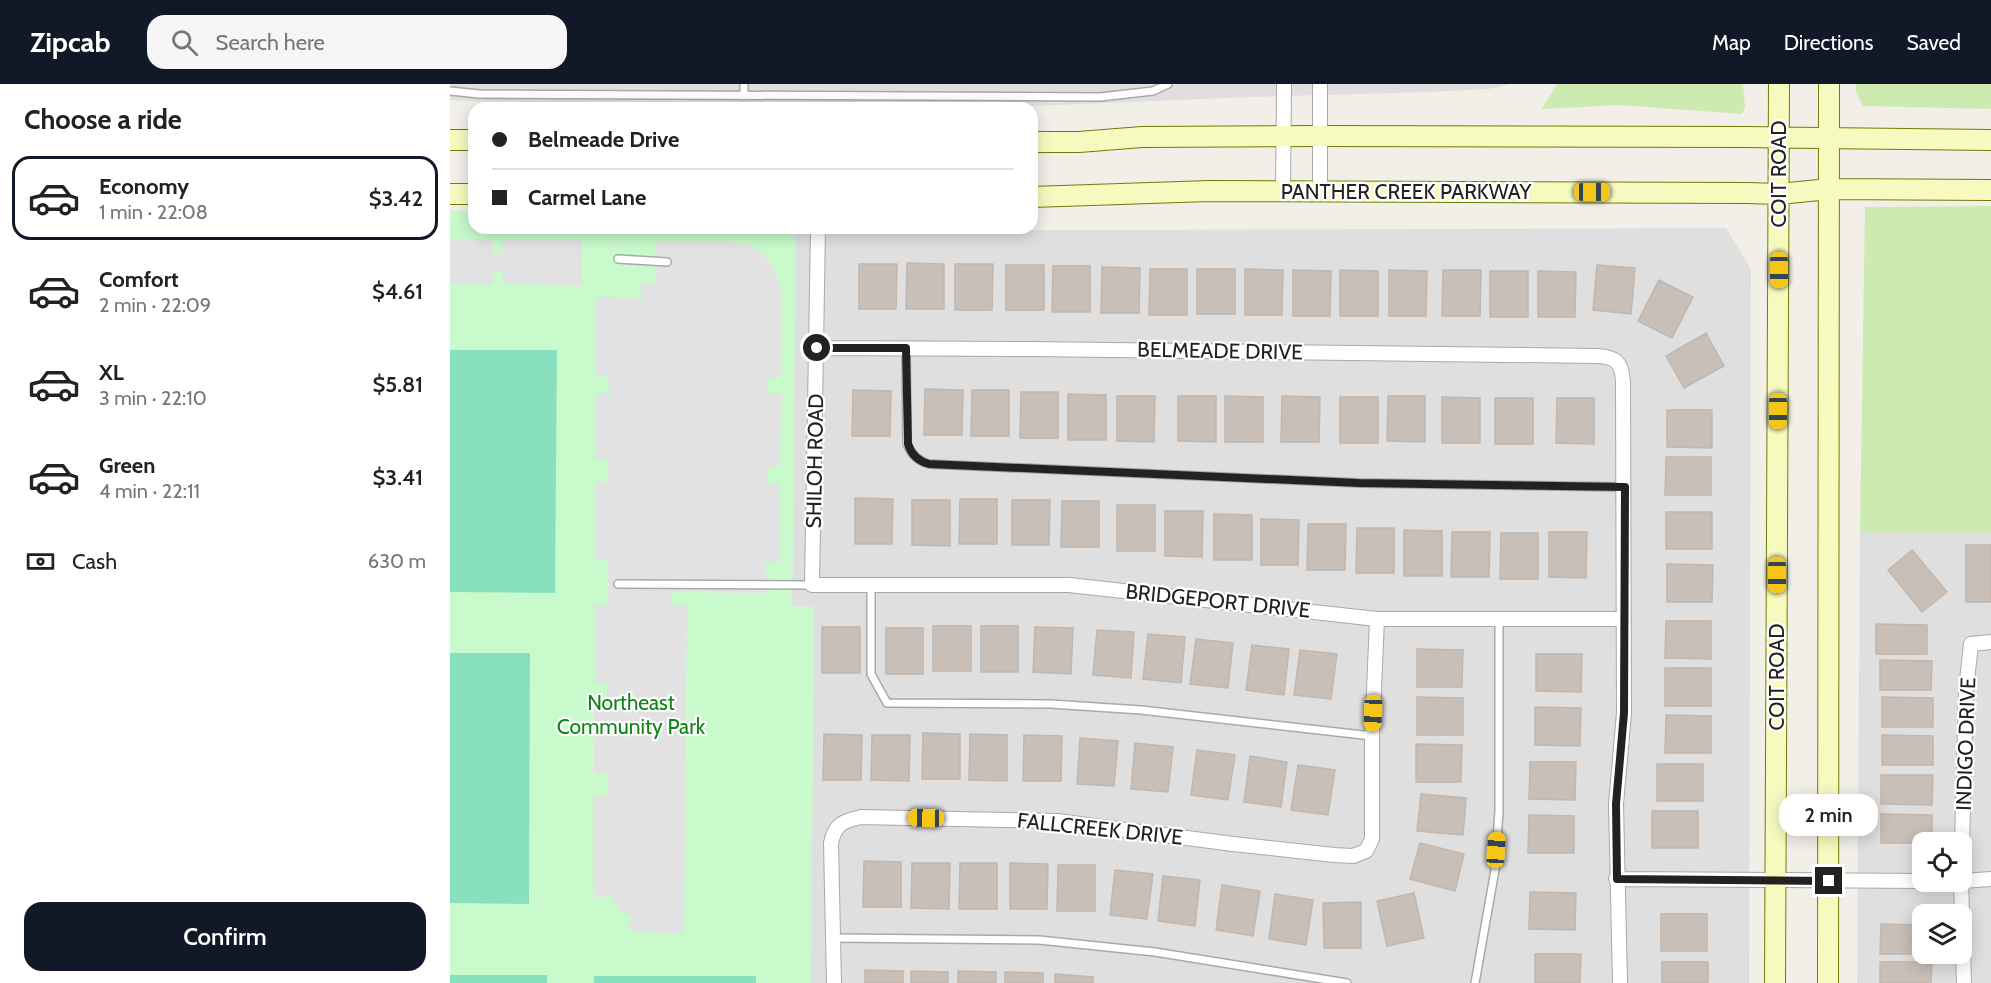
<!DOCTYPE html>
<meta charset="utf-8">
<style>
:root{--surface:#fff;--page:#f6f6f6;--text:#222;--muted:#767676;--line:#e0e0e0;--accent:#111827}
body{margin:0;font-family:Cabin,sans-serif;background:var(--page);color:var(--text);height:100vh;display:flex;flex-direction:column;font-size:22px;white-space:nowrap}
*{box-sizing:border-box;margin:0}
p{font-size:20px;color:var(--muted)}
.icon{flex:none;width:33px;height:33px;fill:none;stroke:currentColor;stroke-width:2;stroke-linecap:round;stroke-linejoin:round}
.map{position:relative;flex:1;overflow:hidden}
.sheet{display:flex;flex-direction:column;background:var(--surface);width:450px}
.sheet>*{flex:none}
.top-card{position:absolute;left:18px;top:18px;width:570px;height:132px;border-radius:18px;box-shadow:0 3px 15px #0003;display:grid;align-content:center;height:132px;padding:0 24px;background:var(--surface)}
.buttons{position:absolute;left:1462px;top:748px;display:grid;gap:12px}
.buttons a{display:grid;place-items:center;width:60px;height:60px;border-radius:12px;background:var(--surface);box-shadow:0 3px 15px #0003;font-size:30px}
.end{position:absolute;width:27px;height:27px;margin:-14px;border:8px solid #222;background:#fff;box-shadow:0 0 0 3px #fff}
.from{border-radius:50%}
.bubble{position:absolute;height:42px;border-radius:18px;background:var(--surface);box-shadow:0 3px 15px #0003;font-size:20px;font-weight:600;line-height:42px;text-align:center}
.car{position:absolute;width:18px;height:36px;margin:-18px -9px;border-radius:8px;box-shadow:0 0 4px 2px #0007;background:linear-gradient(#f5c518 24%,#345 0 40%,#f5c518 0 76%,#345 0 86%,#f5c518 0)}
.top-card b{display:flex;align-items:center;gap:21px;height:57px;font-size:22px}
.top-card b+b{border-top:2px solid var(--line)}
.top-card i{width:15px;height:15px;background:var(--text)}
ul{padding:0;list-style:none}
li{display:flex;align-items:center;gap:18px;height:84px;margin:0 12px 9px;padding:0 12px;border:3px solid transparent;border-radius:18px}
li div{flex:1}
li b{display:block;font-size:22px}
li em{font-style:normal;font-weight:600}
li.current{border-color:var(--accent)}
li>.icon{width:54px;height:54px;stroke-width:1.5}
h2{padding:0 24px;font-size:27px;line-height:72px}
.pay{display:flex;align-items:center;gap:15px;height:66px;padding:0 24px;font-size:22px}
.pay p{margin-inline-start:auto}
.action{display:flex;gap:12px;margin-top:auto;padding:12px 24px}
.action a{flex:1;height:69px;border-radius:18px;background:var(--accent);color:#fff;font-size:24px;font-weight:600;line-height:69px;text-align:center}
header{display:flex;align-items:center;gap:36px;box-sizing:border-box;height:84px;padding:0 30px;background:var(--accent);color:#fff}
header strong{font-size:28px}
nav{display:flex;gap:33px;margin-inline-start:auto;font-size:21px}
.search{width:420px;height:54px;background:var(--page);display:flex;align-items:center;gap:15px;box-sizing:border-box;padding:0 21px;border-radius:18px;color:var(--muted);font-size:22px}
main{display:flex;flex:1;min-height:0}
.map>svg:first-child{display:block}
</style>
<header>
<strong>Zipcab</strong>
<div class="search"><svg class="icon" aria-label="search" viewBox="0 0 24 24"><circle cx="10" cy="10" r="6"/><path d="M15 15l6 6"/></svg>Search here</div>
<nav><a>Map</a><a>Directions</a><a>Saved</a></nav>
</header>
<main>
<section class="sheet">
<h2>Choose a ride</h2>
<ul>
<li class="current"><svg class="icon" aria-label="car" viewBox="0 0 24 24"><path d="M5 17H2v-5l4-1 3-4h7l3 4 3 1v5h-3M9 17h6M6 11h13"/><circle cx="7" cy="17" r="2"/><circle cx="17" cy="17" r="2"/></svg><div><b>Economy</b><p>1 min · 22:08</p></div><em>$3.42</em></li>
<li><svg class="icon" aria-label="car" viewBox="0 0 24 24"><path d="M5 17H2v-5l4-1 3-4h7l3 4 3 1v5h-3M9 17h6M6 11h13"/><circle cx="7" cy="17" r="2"/><circle cx="17" cy="17" r="2"/></svg><div><b>Comfort</b><p>2 min · 22:09</p></div><em>$4.61</em></li>
<li><svg class="icon" aria-label="car" viewBox="0 0 24 24"><path d="M5 17H2v-5l4-1 3-4h7l3 4 3 1v5h-3M9 17h6M6 11h13"/><circle cx="7" cy="17" r="2"/><circle cx="17" cy="17" r="2"/></svg><div><b>XL</b><p>3 min · 22:10</p></div><em>$5.81</em></li>
<li><svg class="icon" aria-label="car" viewBox="0 0 24 24"><path d="M5 17H2v-5l4-1 3-4h7l3 4 3 1v5h-3M9 17h6M6 11h13"/><circle cx="7" cy="17" r="2"/><circle cx="17" cy="17" r="2"/></svg><div><b>Green</b><p>4 min · 22:11</p></div><em>$3.41</em></li>
</ul>
<div class="pay"><svg class="icon" aria-label="cash" viewBox="0 0 24 24"><path d="M3 7h18v10H3z"/><circle cx="12" cy="12" r="2"/></svg>Cash<p>630 m</p></div>
<div class="action"><a>Confirm</a></div>
</section>
<div class="map">
<svg width="1541" height="899" viewBox="0 0 1541 899">
<rect width="100%" height="100%" fill="#f2efe9"/>
<path fill="#e0dfdf" fill-rule="evenodd" d="M0,0H1060L1039,5L979,8L801,13L583,22L13,17L0,16Z
M1276,144L1301,185L1299,899H360L364,523H342L346,147Z
M1410,448L1541,450V899H1407ZM1473,759H1512V798H1473ZM1473,831H1512V870H1473Z"/>
<path fill="#cdebb0" d="M1107,0H1293L1295,23L1292,30L1169,21L1092,25Z
M1406,0H1541V25L1413,22L1406,8Z
M1541,122V450L1410,448L1415,123Z"/>
<path fill="#c8facc" d="M0,127H24V144H343L346,148L342,522L364,523L361,899H0Z"/>
<path fill="#88e0be" d="M0,266H107L105,509L0,508Z
M0,569H80L79,820L0,819Z
M0,891H97V899H0Z
M144,892H306V899H144Z"/>
<path fill="#e2e2e2" d="M0,155L43,156V169H52L53,156H132V201L53,200L52,187H43L42,200H0Z
M205,157H278L299,161L311,169L324,184L331,204V293L318,294L317,309H331L330,383H317V399H330V479L316,478L317,509L221,508V521H237L234,849L191,848L178,845L182,833L170,826L160,811L148,815L143,801V713L157,711V690L144,689V617H157V600L145,599V521H157L158,477L145,476V398H158V375H145L146,309H159V293L146,292V213L191,214V200H206Z"/>
<path fill="#c7bfb8" stroke="#c4b6ab" stroke-width="1.5" d="M457,179L494,180V225H456Z
M409,180H447L446,225H409Z
M505,180H543L542,226H505Z
M556,181H594V226H556Z
M1147,181L1185,184L1181,230L1143,226Z
M603,182H640V228H602Z
M652,183L690,184L689,229H651Z
M700,185H737V231H699Z
M747,185H785V230H747Z
M795,185L833,186L832,231H795Z
M843,186L881,187L880,232H843Z
M890,186L928,187V232H890Z
M939,186L977,187L976,232H939Z
M993,186H1031L1030,232H992Z
M1040,187H1078V233H1040Z
M1088,187L1126,188L1125,233H1088Z
M1209,196L1243,213L1222,254L1188,237Z
M1256,249L1274,282L1234,304L1216,272Z
M475,305L513,306L512,351H474Z
M403,306L441,307L440,352H402Z
M522,306H559V352H521Z
M571,308H608V354H570Z
M618,310L656,311V356H618Z
M667,312H705L704,358L667,357Z
M728,312H766V358L728,357Z
M775,312L813,313V358H775Z
M832,312L870,313L869,358H831Z
M938,312H975V358L937,357Z
M890,313H928V359H890Z
M992,313L1030,314V359H992Z
M1045,314H1083V360H1045Z
M1107,314H1144V360L1106,359Z
M1217,326H1262V364L1217,363Z
M1216,373H1261V411H1215Z
M405,414L443,415L442,460H405Z
M510,415H547V460H509Z
M462,416H500V462L462,461Z
M562,416H600L599,461H562Z
M612,417H649V463H611Z
M667,421H705V467H667Z
M715,427H753L752,473L715,472Z
M1216,428H1262V465H1216Z
M764,430L802,431V476H764Z
M811,435L849,436L848,481H811Z
M858,440H896L895,486H857Z
M907,444H944V489H906Z
M954,446L992,447V492H954Z
M1002,448H1040L1039,493H1001Z
M1099,448H1137L1136,494L1099,493Z
M1051,449H1088V495H1050Z
M1516,461H1541V518H1516Z
M1462,466L1497,508L1472,528L1438,486Z
M1217,480L1263,481L1262,518H1217Z
M1216,537H1261V575L1215,574Z
M1426,540L1477,541V570H1426Z
M483,542H521V587H483Z
M531,542H568V588H531Z
M372,543H410V589H372Z
M585,543L623,544L621,590L583,588Z
M436,544H473V590H436Z
M647,546L684,548L681,594L643,591Z
M698,550L735,553L731,599L693,595Z
M746,555L783,559L778,604L740,600Z
M802,561L839,565L834,611L796,606Z
M967,565L1013,566L1012,603H967Z
M850,566L887,570L881,615L844,611Z
M1086,570H1132L1131,608L1086,607Z
M1430,576L1482,577L1481,606H1430Z
M1215,584H1261V622H1215Z
M967,613L1013,614V651H967Z
M1432,613L1483,614V643H1432Z
M1085,623L1131,624L1130,662L1085,661Z
M1216,631L1261,632V669H1215Z
M473,649L510,650V695H472Z
M374,650L412,651L411,696H373Z
M520,650L557,651V697L519,696Z
M422,651H460L459,697L421,696Z
M574,651L612,652L611,697H573Z
M1432,651L1483,652V681H1432Z
M630,654L668,657L664,702L627,700Z
M685,659L723,663L718,708L681,705Z
M966,660L1012,661L1011,698H966Z
M747,666L785,671L778,716L741,711Z
M800,672L837,678L831,723L794,718Z
M1080,678H1126L1125,716L1079,715Z
M1207,680H1253V717H1207Z
M848,681L885,686L878,731L841,726Z
M1431,691H1483L1482,721L1431,720Z
M971,710L1016,714L1013,751L967,747Z
M1202,727H1248V764H1202Z
M1431,730L1482,731V759H1431Z
M1079,731L1124,732V769H1078Z
M970,759L1014,770L1005,807L960,795Z
M414,777L451,778V823H413Z
M462,779H500L499,825L461,824Z
M510,779H547V825H509Z
M560,779L598,780L597,825H560Z
M608,781H645V827H607Z
M665,786L703,790L697,835L660,831Z
M713,792L750,796L745,842L708,837Z
M772,801L810,807L803,852L766,846Z
M1080,808L1126,809L1125,846L1079,845Z
M964,809L974,854L937,862L927,817Z
M825,810L863,816L856,861L819,855Z
M911,818V864H874L873,819Z
M1211,830H1257V867H1211Z
M1431,840L1473,841V870H1482H1430Z
M1085,870H1131L1130,899H1085Z
M1212,878H1258V899H1212Z
M1430,878H1482L1481,899H1430Z
M415,886L453,887V899H415Z
M461,887L498,888V899H461Z
M508,887L546,888V899H508Z
M555,888L593,889V899H555Z
M605,890L643,893V899H605Z"/>
<g fill="none" stroke-linecap="round" stroke-linejoin="round">
<g stroke="#a9a9a9" stroke-width="10">
<path id="service" d="M0,7L29,10L650,13L703,7L718,0
M294,12V0
M168,175L217,178
M456,264L457,360C461,370 468,377 479,380L909,399L1175,403
M168,500L362,501
M421,501V590L437,619L601,620L691,626L922,652
M384,854L589,856L705,868L897,899
M1025,899L1045,786L1049,727V536"/>
</g>
<g stroke="#a9a9a9" stroke-width="16">
<path id="minor" d="M870,0V107
M833,108L834,0
M368,144L362,501H619L927,535H1174
M367,264L579,265L1147,272C1166,273 1172,278 1173,298L1174,629L1166,720L1170,899
M1512,760L1516,606L1521,560L1541,558
M1166,795L1473,797
M1512,797L1541,795
M1511,798L1514,899
M384,899L381,759C385,740 393,737 411,733L607,737L783,760L884,771L903,772L916,767L922,755V652L927,535"/>
</g>
<g stroke="#707d05" stroke-width="22">
<path id="secondary" d="M0,56H24
M582,58H629L692,53L870,52L1297,53L1541,56
M0,110H24
M582,113L759,107L1297,109L1329,110L1379,105L1541,106
M1325,899L1329,0
M1378,899L1379,0"/>
</g>
<use href="#service" stroke="#fff" stroke-width="7"/>
<use href="#minor" stroke="#fff" stroke-width="14"/>
<use href="#secondary" stroke="#f7fabf" stroke-width="20"/>
</g>
<g fill="none" stroke-linecap="round" stroke-linejoin="round">
<path stroke="#222" stroke-width="8" d="M367,264H456L458,360C461,370 468,377 479,380L909,399L1175,403L1174,629L1166,720L1167,795L1379,797"/>
</g>
<g text-anchor="middle" stroke-width="4.5" stroke-linejoin="round" paint-order="stroke">
<g font-size="21" fill="#222" stroke="#fff">
<text transform="translate(1329 90) rotate(-90)" y="7">COIT ROAD</text>
<text x="956" y="115">PANTHER CREEK PARKWAY</text>
<text transform="translate(770 267) rotate(1)" y="7">BELMEADE DRIVE</text>
<text transform="translate(365 377) rotate(-89)" y="7">SHILOH ROAD</text>
<text transform="translate(768 517) rotate(6)" y="7">BRIDGEPORT DRIVE</text>
<text transform="translate(1327 593) rotate(-90)" y="7">COIT ROAD</text>
<text transform="translate(1516 660) rotate(-88)" y="7">INDIGO DRIVE</text>
<text transform="translate(650 745) rotate(6)" y="7">FALLCREEK DRIVE</text>
</g>
<g font-size="21" fill="#0c8416" stroke="#fff">
<text x="181" y="626">Northeast<tspan x="181" dy="24">Community Park</tspan></text>
</g>
</g>
</svg>
<div class="buttons">
<a><svg class="icon" aria-label="locate" viewBox="0 0 24 24"><circle cx="12" cy="12" r="6"/><path d="M12 2v4M12 18v4M2 12h4M18 12h4"/></svg></a>
<a><svg class="icon" aria-label="layers" viewBox="0 0 24 24"><path d="M12 4l9 5-9 5-9-5zM3 14l9 5 9-5"/></svg></a>
</div>
<i class="end from" style="left:367px;top:264px"></i>
<i class="end" style="left:1379px;top:797px"></i>
<div class="bubble" style="left:1329px;top:710px;width:99px">2 min</div>
<i class="car" style="left:1142px;top:108px;rotate:90deg"></i>
<i class="car" style="left:1329px;top:186px;rotate:180deg"></i>
<i class="car" style="left:1328px;top:327px;rotate:180deg"></i>
<i class="car" style="left:1327px;top:491px;rotate:180deg"></i>
<i class="car" style="left:923px;top:629px;rotate:182deg"></i>
<i class="car" style="left:476px;top:734px;rotate:271deg"></i>
<i class="car" style="left:1046px;top:766px;rotate:4deg"></i>
<div class="top-card">
<b><i class="from"></i>Belmeade Drive</b>
<b><i></i>Carmel Lane</b>
</div>
</div>
</main>
